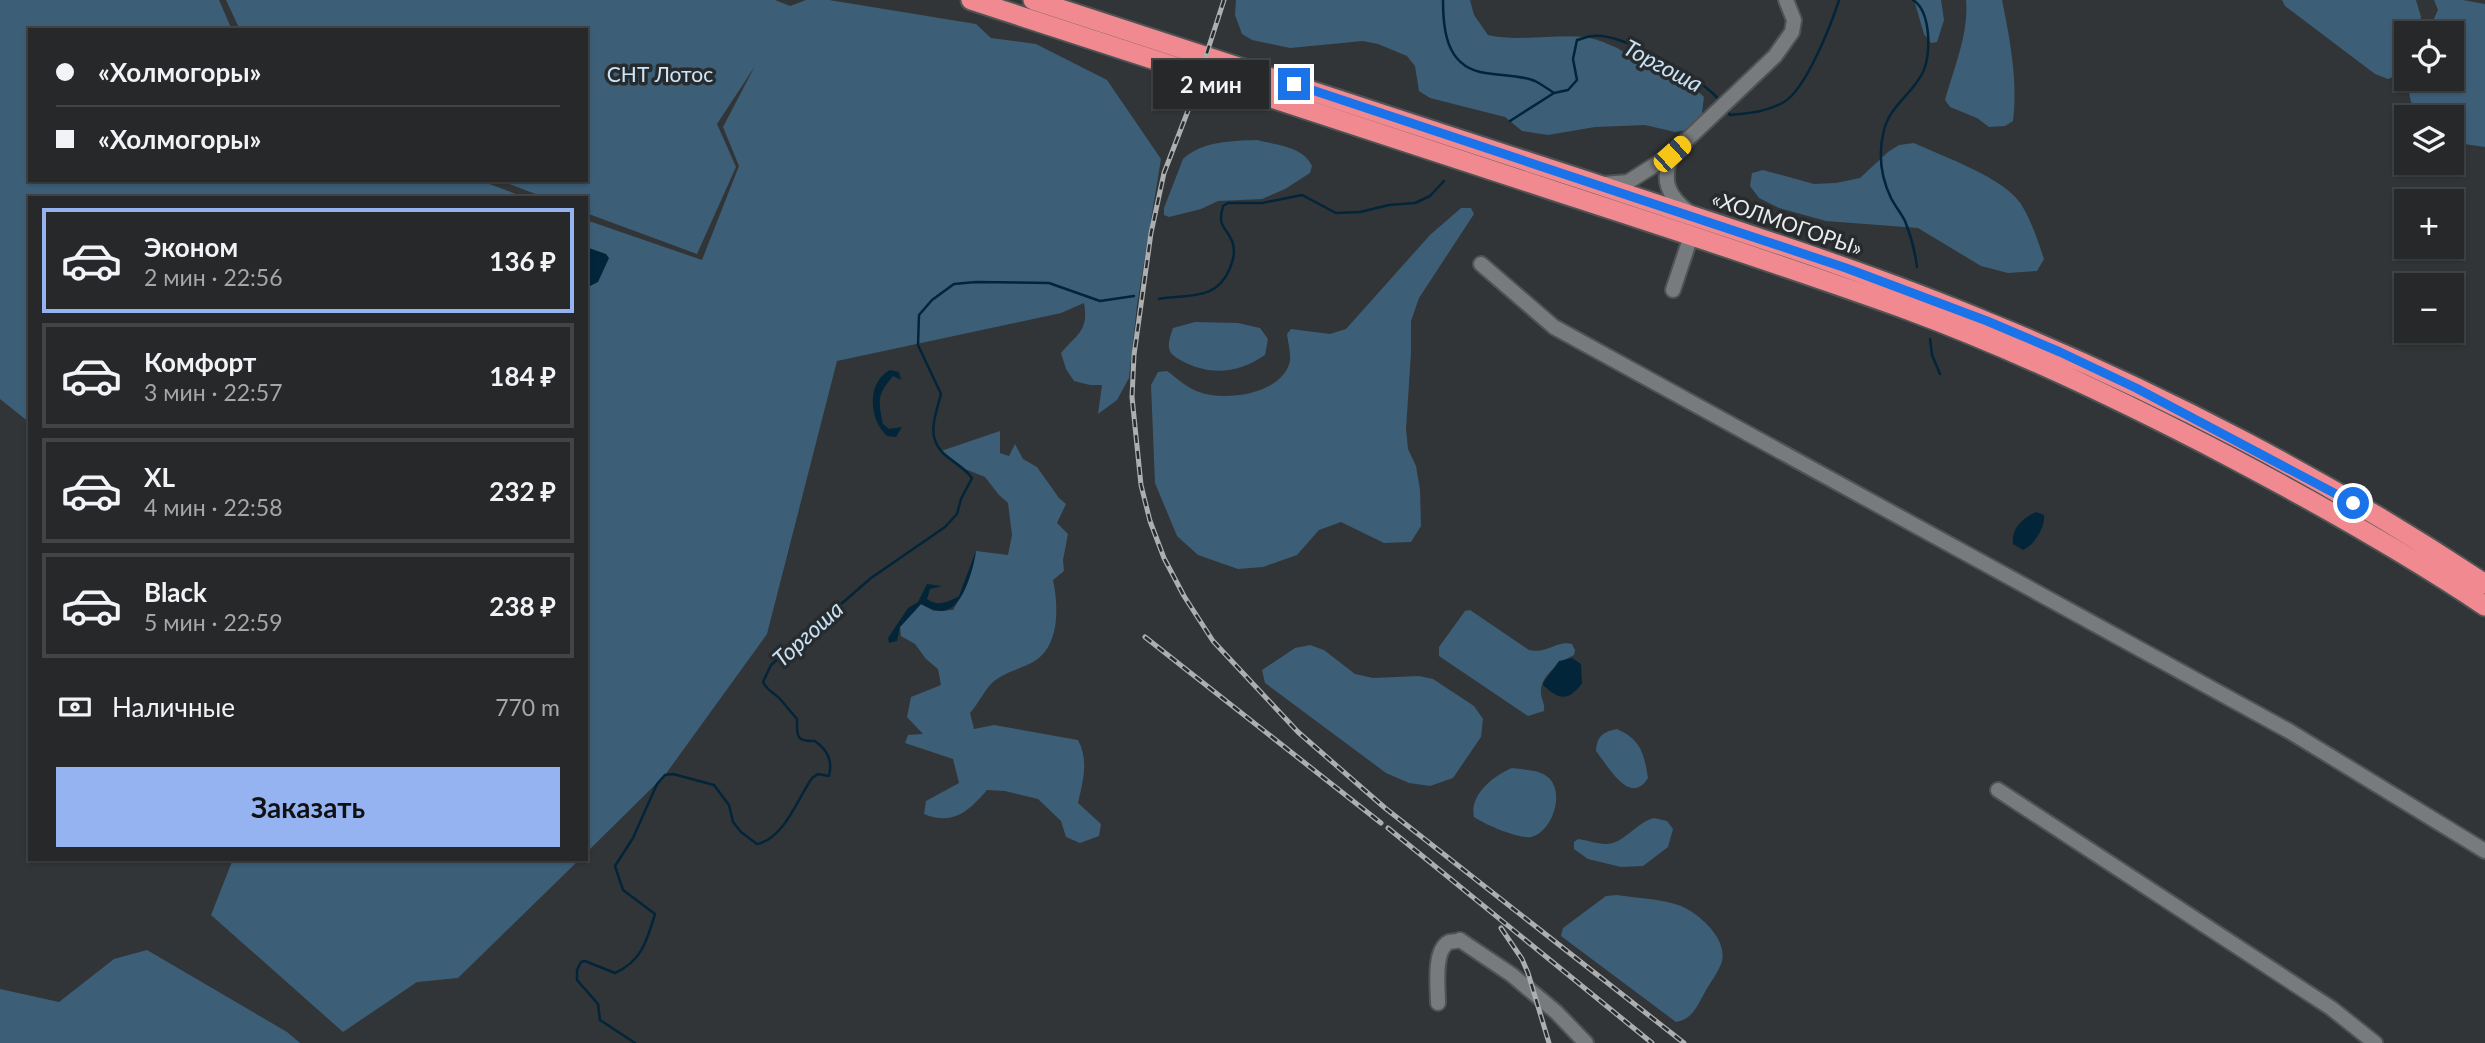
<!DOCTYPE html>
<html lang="ru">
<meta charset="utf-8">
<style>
:root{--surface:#262829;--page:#323435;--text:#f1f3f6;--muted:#a4a6a8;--line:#424446;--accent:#95b2f1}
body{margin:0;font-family:Lato,sans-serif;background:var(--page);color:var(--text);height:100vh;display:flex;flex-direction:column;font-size:26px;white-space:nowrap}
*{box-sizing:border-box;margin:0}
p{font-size:23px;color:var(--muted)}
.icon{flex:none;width:38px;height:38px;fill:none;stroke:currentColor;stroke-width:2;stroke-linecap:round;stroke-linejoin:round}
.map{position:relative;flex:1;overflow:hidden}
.drawer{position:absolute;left:28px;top:196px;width:560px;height:665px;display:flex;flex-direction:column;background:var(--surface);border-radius:0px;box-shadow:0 2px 5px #0004,0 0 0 2px var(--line)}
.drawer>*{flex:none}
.guide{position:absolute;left:28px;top:28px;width:560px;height:154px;border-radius:0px;box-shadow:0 2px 5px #0004,0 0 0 2px var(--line);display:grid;align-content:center;height:154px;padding:0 28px;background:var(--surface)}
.controls{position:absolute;left:2394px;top:21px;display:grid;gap:14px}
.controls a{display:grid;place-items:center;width:70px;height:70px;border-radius:0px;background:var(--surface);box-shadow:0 2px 5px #0004,0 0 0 2px var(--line);font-size:35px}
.end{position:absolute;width:32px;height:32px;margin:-16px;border:9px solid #1a73e8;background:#fff;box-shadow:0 0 0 4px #fff}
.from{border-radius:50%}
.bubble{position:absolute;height:49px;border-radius:0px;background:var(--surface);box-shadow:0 2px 5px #0004,0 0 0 2px var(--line);font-size:23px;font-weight:700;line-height:49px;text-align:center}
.car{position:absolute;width:21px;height:42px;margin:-21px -10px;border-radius:9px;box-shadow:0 0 5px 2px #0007;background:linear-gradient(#f5c518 24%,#345 0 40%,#f5c518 0 76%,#345 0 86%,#f5c518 0)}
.guide b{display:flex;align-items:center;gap:24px;height:66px;font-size:26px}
.guide b+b{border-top:2px solid var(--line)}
.guide i{width:18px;height:18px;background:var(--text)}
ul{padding:12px 0 0;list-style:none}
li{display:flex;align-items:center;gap:21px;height:105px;margin:0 14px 10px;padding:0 14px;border:4px solid var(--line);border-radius:0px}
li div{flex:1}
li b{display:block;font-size:26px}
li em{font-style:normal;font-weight:700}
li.active{border-color:var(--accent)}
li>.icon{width:63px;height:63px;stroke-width:1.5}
.pay{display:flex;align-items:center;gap:18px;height:77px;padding:0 28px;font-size:26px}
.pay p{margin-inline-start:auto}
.cta{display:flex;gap:14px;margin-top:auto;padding:14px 28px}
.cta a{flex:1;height:80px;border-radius:0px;background:var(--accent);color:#111;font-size:28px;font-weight:700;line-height:80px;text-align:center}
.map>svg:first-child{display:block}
</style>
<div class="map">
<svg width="2485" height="1043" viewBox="0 0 2485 1043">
<rect width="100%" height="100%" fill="#323537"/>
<path fill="#3c5e77" d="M0,0H219L232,30H30V180H479L526,198H30V423L0,399Z
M226,0H775L790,6L806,0H829L976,24L991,38L1036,44L1107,80L1161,159L1137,305L1129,378L1117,400L1098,414L1102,385H1090L1074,381L1066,369L1061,353C1077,334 1089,331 1084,303L1061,313L837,361L767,634L665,775L586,853V220L702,260L739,166L723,127L755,66L717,124L736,167L697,254L586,213V198H546L499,180H586V30H240Z
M1236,0H1470L1474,15L1488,35C1519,42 1553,34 1584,37C1594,38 1606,43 1615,47C1620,49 1624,53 1629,55C1655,67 1683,76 1704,97L1701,121L1693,129L1675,132L1645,125L1595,127L1548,135L1522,131L1505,117L1430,98L1419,91L1415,66L1407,56L1378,44L1363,41L1290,48L1252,40L1242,34L1235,15Z
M1914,0H1941L1944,20L1937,42L1931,43L1924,34Z
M1966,0H2002C2010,40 2018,80 2013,121L2005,126L1989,127L1977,118L1950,107L1945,100C1954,68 1969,33 1966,0Z
M2282,0H2416L2421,17L2418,33H2406V64L2401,74L2388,79L2375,74L2285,6Z
M2434,0H2463L2485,4V147L2464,144L2452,139V117H2419C2411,104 2406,94 2412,79H2452V33H2427L2438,10Z
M1257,140C1276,145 1303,146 1312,166L1310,173L1285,189L1262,199L1218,201L1201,209L1169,217L1164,215V208L1183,159C1202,141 1232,141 1257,140Z
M1914,143C1944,157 2003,177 2021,204C2031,220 2038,241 2044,259L2037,271L2008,273L1981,266L1918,228L1826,221L1779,208L1759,198L1750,186L1752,173L1763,170L1814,184L1836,183L1860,178L1888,152L1899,145Z
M1461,208H1471L1474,214L1419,298L1411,321V353L1406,429L1408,449L1416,466L1420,490L1421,526L1411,542L1384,543L1341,522L1319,530L1297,555L1263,567L1238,569L1198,555L1177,536L1155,483L1151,385L1158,372L1167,371C1177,378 1187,388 1199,392C1225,402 1283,394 1290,361C1291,354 1288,342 1287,334L1291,329L1330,334L1346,329L1430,235Z
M1195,322L1238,323L1260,328L1268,339L1265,355C1240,372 1214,376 1186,363C1166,354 1166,348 1173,328Z
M1000,431V453L1009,456L1015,444L1023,459L1037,467L1059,498L1066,504L1057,523L1068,534L1063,560L1064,571L1053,580C1058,603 1060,639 1040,657C1028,668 1006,670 992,683C984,691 978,704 970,713L974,729L994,725L1078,740C1089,760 1083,781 1078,803L1101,824L1099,836L1080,843L1066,837L1061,821L1038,799L1005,791L987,790C969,811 953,826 924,814L926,801L959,783L953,759L905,743L908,735L923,734L907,717L911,697L941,685L938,669L926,659L915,644L901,636L900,627L921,604L934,611L953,610L964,591L976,551L1008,555L1012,535L1008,503L999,495L985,477L965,469L941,451Z
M1470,610L1529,650C1549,654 1556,640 1572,644L1575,650L1574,655C1561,661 1539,676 1541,694C1542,701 1545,704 1544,711L1528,716L1439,656V647L1465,611Z
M1310,645L1324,650L1355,674L1373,678L1419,676L1433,679L1474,706L1483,719L1481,737L1453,778L1430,786L1409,783L1386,773L1265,683L1262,670L1295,648Z
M1617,729C1641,740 1644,753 1648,778C1630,807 1608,766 1596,751C1597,736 1603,732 1617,729Z
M1512,768C1524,770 1540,769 1549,778C1565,794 1552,832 1531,837C1518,839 1484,824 1474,817C1469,795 1494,775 1512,768Z
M1654,818L1667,821L1673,829L1668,847L1643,866L1621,867L1588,859L1574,849V842L1578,839C1587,840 1597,844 1606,844C1624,844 1635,823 1654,818Z
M233,859H580L458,978L417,982L343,1032L211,915Z
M1617,895C1635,898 1664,899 1681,906C1700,914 1730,941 1721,964C1717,974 1710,983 1705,992C1697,1006 1693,1019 1676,1022L1561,936L1563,928L1606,896Z
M147,950L287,1032L300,1043H0V989L59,1002L114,959Z"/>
<path fill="#02253a" d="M586,247L606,254L609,258L598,282L590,286L586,285Z
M890,370L899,372L901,380L893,376C877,395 878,400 883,424L889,429L902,427L896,437L887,436C869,420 866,382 890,370Z
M2036,512L2044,515C2046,526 2034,546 2023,550L2013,544C2011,529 2022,518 2036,512Z
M976,551C974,567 964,604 947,610C938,613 929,608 921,604L900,627L897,641L889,643L888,638L908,608L918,602L927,584L942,586L930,589L927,599C938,607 948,602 959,596Z
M1572,658L1581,664L1582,683C1568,703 1558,699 1543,685V683L1559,661Z"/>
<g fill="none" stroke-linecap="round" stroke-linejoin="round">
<path stroke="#02253a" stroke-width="2.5" d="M1443,0C1443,29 1446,64 1480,72C1498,76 1518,74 1535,81C1541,84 1548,89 1554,93
M1913,0C1931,11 1932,56 1922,74C1911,95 1890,106 1884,130C1878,153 1881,177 1891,198C1895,206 1901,213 1905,221C1911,236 1915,251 1917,267
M1726,109L1730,115C1750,113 1767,112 1784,102C1806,89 1831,25 1839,0
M1510,121L1554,93L1568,90L1577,80L1573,59L1577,40C1582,39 1588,36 1593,36C1622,32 1702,78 1720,101
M1159,299C1189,294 1217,301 1230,268C1233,260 1236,251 1232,241C1226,226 1217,228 1223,206L1228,203H1262L1302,195L1336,213L1360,212L1389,205L1415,203L1430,196L1444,181
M1930,339L1932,355L1940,374
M635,1043L600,1020L598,1004L577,980V970L581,962L585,961L615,973C642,961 647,940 655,914L623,890L615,866L633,838L657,784L665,775L673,774L714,785L729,805L733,822L741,832L757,844C784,839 798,798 812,778L818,774L829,776C833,760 827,750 815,741C795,742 797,735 797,719C791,712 786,706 781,700C774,692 768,692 763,682L771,665L871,578L945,527L957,514L961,499L972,478C963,466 952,462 942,452C926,435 936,414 941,394L918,345L919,315L932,300L954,284L976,282L1049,283L1100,301L1134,296"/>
<g stroke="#505354" stroke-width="18">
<path id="minor" d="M1672,154C1661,180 1667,196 1690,213
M1604,184L1628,182L1672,154L1775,56L1792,32L1794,20L1786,0
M1481,264L1554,327L2289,731L2485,851
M1673,290L1691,236
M1998,790L2331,1008L2375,1043
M1438,1003C1438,988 1433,950 1449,942C1449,942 1459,941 1460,940L1512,975L1556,1012L1586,1043"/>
</g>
<g stroke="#505354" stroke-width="23">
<path id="highway" d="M971,0C1167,64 1362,127 1558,192C1675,230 1792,268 1908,310C2019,351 2125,402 2230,457C2317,503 2403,551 2485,606
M1033,0C1221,61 1409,122 1596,184C1728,228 1861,269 1990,323C2160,392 2332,482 2485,584"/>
</g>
<use href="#minor" stroke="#787b7e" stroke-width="14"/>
<use href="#highway" stroke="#f08a90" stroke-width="19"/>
<g stroke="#acaeb0" stroke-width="5">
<path id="rail" d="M1224,0L1189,108L1164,173L1151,233L1134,355L1132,397L1141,485L1150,521L1164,558L1184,596L1213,641L1298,732L1385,808L1684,1043
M1145,637L1381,823
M1388,828L1652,1043
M1501,928L1522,959L1528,973L1549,1043"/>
</g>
<use href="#rail" stroke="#282b2d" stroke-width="2.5" stroke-dasharray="8" stroke-linecap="butt"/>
</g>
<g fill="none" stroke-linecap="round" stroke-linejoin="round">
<path stroke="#1a73e8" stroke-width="9" d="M1294,84L1846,268L1987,321L2060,352L2136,388L2353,503"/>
</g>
<g text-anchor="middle" stroke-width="7" stroke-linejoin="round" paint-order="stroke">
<g font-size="21" fill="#cbe6fa" stroke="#282b2d">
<text x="660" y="82">СНТ Лотос</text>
</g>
<g font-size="21" fill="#ebecee" stroke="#282b2d">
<text transform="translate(1787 224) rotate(19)" y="7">«ХОЛМОГОРЫ»</text>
</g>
<g font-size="23" font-style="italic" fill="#c7e2f6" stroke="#282b2d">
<text transform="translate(1663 66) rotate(28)" y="8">Торгоша</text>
<text transform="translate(808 634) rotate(-42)" y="8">Торгоша</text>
</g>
</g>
</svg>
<div class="controls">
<a><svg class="icon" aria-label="locate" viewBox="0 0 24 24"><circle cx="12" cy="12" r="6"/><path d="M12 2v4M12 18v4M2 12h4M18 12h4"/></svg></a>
<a><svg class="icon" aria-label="layers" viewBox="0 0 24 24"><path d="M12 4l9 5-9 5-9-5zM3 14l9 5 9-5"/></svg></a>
<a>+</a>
<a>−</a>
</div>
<i class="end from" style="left:2353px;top:503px"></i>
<i class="end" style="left:1294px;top:84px"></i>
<div class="bubble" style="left:1153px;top:60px;width:116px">2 мин</div>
<i class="car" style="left:1672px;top:154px;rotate:48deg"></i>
<div class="guide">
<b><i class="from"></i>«Холмогоры»</b>
<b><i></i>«Холмогоры»</b>
</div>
<section class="drawer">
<ul>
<li class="active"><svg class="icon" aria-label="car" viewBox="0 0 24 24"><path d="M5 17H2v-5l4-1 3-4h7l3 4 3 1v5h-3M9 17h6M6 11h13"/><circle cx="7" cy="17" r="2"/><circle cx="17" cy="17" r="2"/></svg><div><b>Эконом</b><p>2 мин · 22:56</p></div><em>136 ₽</em></li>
<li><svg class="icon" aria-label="car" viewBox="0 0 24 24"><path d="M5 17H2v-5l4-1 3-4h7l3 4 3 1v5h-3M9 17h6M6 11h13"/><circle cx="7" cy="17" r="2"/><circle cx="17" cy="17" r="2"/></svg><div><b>Комфорт</b><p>3 мин · 22:57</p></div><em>184 ₽</em></li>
<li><svg class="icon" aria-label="car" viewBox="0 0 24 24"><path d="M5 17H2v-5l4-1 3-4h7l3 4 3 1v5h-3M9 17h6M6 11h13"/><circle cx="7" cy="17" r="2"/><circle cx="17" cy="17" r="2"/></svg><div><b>XL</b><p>4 мин · 22:58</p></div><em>232 ₽</em></li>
<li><svg class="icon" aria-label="car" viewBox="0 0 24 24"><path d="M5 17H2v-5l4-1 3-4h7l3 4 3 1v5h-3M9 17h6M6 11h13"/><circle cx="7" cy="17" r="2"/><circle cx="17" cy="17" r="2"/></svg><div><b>Black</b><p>5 мин · 22:59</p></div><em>238 ₽</em></li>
</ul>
<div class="pay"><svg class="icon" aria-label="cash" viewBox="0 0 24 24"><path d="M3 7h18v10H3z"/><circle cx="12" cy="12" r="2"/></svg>Наличные<p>770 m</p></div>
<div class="cta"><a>Заказать</a></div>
</section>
</div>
